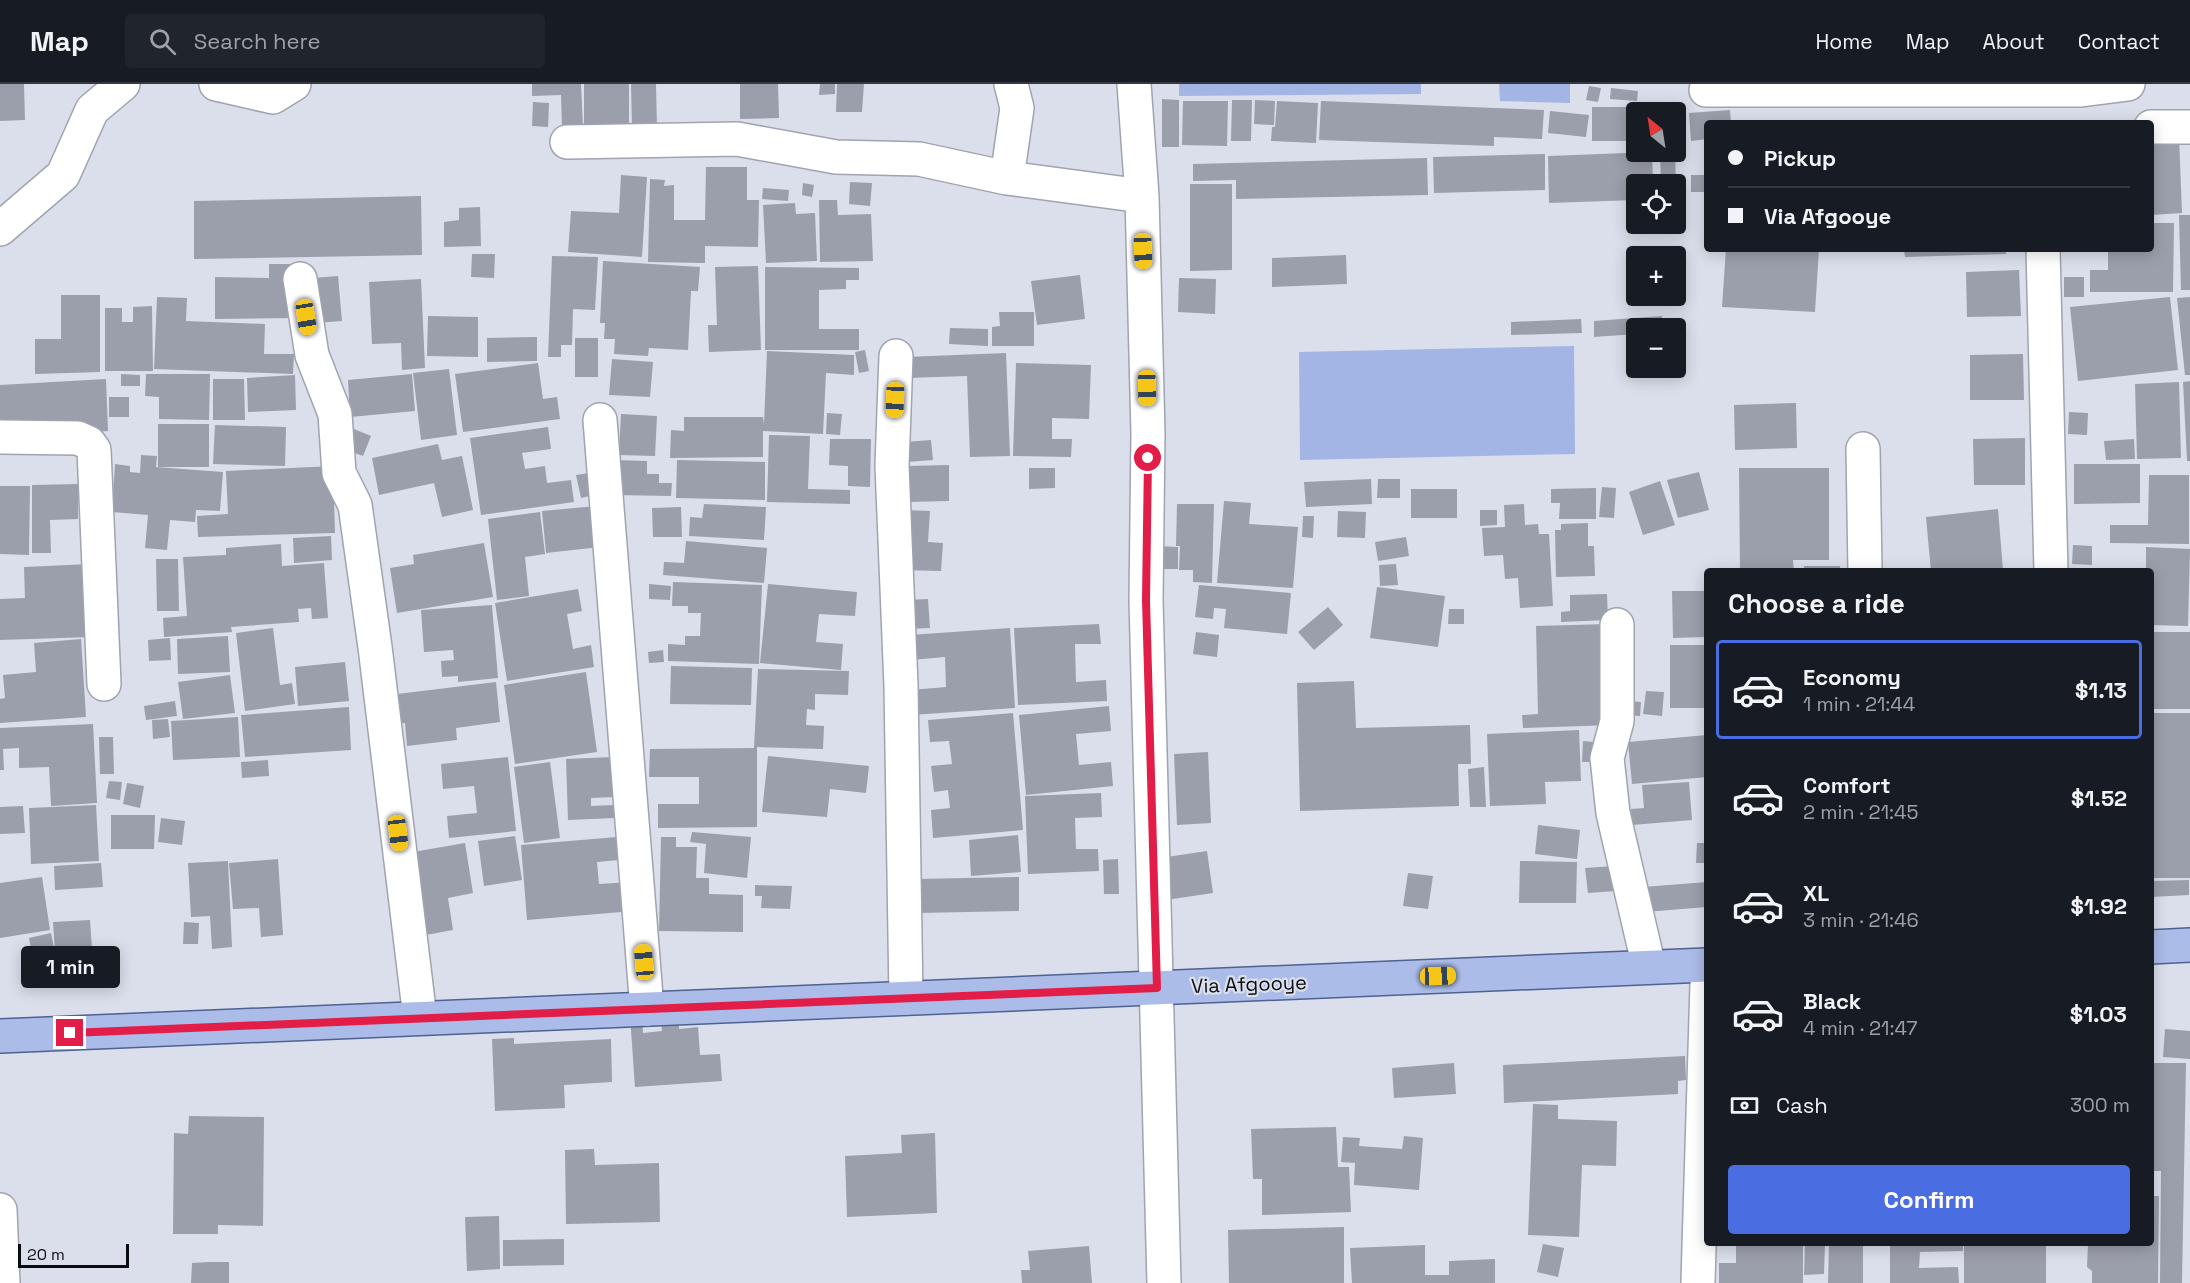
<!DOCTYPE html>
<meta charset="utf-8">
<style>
:root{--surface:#171b24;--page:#20242c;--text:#f1f3f6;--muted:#9ea1a6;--line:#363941;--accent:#4a6ee1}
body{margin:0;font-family:"Space Grotesk",sans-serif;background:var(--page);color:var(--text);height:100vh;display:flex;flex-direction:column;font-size:22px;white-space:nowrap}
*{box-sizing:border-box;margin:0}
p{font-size:20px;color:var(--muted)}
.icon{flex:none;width:33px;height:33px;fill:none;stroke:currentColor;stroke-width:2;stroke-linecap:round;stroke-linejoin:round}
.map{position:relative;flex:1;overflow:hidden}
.panel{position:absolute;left:1704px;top:484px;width:450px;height:678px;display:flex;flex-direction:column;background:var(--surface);border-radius:6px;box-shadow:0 3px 15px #0003}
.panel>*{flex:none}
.hud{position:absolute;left:1704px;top:36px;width:450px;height:132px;border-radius:6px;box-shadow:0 3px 15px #0003;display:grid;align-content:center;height:132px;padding:0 24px;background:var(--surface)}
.needle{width:39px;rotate:330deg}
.tools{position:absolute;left:1626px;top:18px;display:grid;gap:12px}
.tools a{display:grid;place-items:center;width:60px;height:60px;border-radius:6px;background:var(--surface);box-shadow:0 3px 15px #0003;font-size:30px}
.scale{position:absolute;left:18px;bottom:15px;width:111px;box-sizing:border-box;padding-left:6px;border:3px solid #0b0c10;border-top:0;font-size:16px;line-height:21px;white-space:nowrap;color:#0b0c10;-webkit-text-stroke:4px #dadfeb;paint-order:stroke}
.end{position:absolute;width:27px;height:27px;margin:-14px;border:8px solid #e11d48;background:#fff;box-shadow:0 0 0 3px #fff}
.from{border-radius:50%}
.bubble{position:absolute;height:42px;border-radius:6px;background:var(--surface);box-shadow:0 3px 15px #0003;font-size:20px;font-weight:700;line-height:42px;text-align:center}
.car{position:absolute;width:18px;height:36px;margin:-18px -9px;border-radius:8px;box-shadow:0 0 4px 2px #0007;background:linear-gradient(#f5c518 24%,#345 0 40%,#f5c518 0 76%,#345 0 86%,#f5c518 0)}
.hud b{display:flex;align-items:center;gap:21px;height:57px;font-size:22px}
.hud b+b{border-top:2px solid var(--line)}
.hud i{width:15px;height:15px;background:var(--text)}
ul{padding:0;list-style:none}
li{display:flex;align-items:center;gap:18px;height:99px;margin:0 12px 9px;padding:0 12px;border:3px solid transparent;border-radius:6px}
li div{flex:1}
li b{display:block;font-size:22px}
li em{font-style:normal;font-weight:700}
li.active{border-color:var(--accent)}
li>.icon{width:54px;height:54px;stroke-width:1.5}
h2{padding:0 24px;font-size:27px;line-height:72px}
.pay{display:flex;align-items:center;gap:15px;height:66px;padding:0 24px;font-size:22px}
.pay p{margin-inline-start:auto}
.button{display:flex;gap:12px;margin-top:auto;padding:12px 24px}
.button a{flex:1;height:69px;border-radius:6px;background:var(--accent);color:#fff;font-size:24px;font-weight:700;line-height:69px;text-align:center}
header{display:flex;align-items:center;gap:36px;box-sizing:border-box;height:84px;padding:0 30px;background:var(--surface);border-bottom:2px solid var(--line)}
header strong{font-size:28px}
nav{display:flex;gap:33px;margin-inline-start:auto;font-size:21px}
.search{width:420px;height:54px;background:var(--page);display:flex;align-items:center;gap:15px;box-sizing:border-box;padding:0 21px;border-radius:6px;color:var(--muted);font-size:22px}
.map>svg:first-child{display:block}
</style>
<header>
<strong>Map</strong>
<div class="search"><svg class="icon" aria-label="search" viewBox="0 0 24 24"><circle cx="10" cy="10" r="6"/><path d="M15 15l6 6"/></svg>Search here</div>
<nav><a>Home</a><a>Map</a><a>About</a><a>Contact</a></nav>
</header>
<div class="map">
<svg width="2190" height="1199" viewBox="0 0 2190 1199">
<rect width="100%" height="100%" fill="#dadfeb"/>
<path fill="#a2b5e4" d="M1179,0H1421V10L1179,12Z
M1499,0H1570V19L1500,17Z
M1574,262L1575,370L1300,376L1299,268Z"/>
<path fill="#9b9fab" d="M0,0H24L25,36L0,37Z
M532,0H581L583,42L562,43L561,11L532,12Z
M584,0H629V43H584Z
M631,0H656L657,44H632Z
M740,0H778L779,34L740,35Z
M820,0H835V10L819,11Z
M837,0H864L862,28H836Z
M1589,2L1601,4L1598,18L1586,16Z
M1611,4L1638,7L1637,17L1610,15Z
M1162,15L1179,16V63H1162Z
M1232,16H1252L1251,57H1231Z
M1255,16L1275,17L1274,41L1254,40Z
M1183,17H1228L1227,62L1182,61Z
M1277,17L1318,19L1316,59L1271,57L1272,43H1275Z
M1321,17L1544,26L1542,55L1494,53V62L1319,56Z
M533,18L549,19L548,43L532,42Z
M1592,23H1643L1642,28H1636V57H1592Z
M1730,26L1731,39H1707V55L1691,57L1689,29Z
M1550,27L1589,31L1586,53L1548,49Z
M2179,53L2182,129L2151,131V54Z
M1652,68L1653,100H1636V116L1549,119L1548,72Z
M1660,68H1675L1676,100H1661Z
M1545,70V106L1434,109L1433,73Z
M1427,74L1428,111L1236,115V96L1193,97V80Z
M706,83H747V116H759L758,163L705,162V179L648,178L650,95L665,96L664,102L674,101V136H705Z
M621,91L647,93L642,173L568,168L571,127L619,129Z
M1691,91H1707V108H1691Z
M850,98L872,99L870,122L849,120Z
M803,99L814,101L812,113L802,111Z
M1190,100H1232V186L1190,187Z
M763,104L789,106L788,117L762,115Z
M421,112L422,171L194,175V117Z
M819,116H837L838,131L871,130L873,177L820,178Z
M795,119L796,130L815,129L817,177L766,179L763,121Z
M480,123L481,162L444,163V138L459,136V124Z
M2179,131H2190V206H2181Z
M2151,139H2174L2173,208H2090V186H2108V165H2151Z
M1726,165H1819L1815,228L1722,223Z
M1904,165H2006V170L1905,173Z
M472,170H495L494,194L471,193Z
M1346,171L1347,200L1272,203V174Z
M552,172L598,173L595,226L573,225L572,261H561V273H548Z
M603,177L700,183L698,207H691L688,266L649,264L648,272L614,270L615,255H604L605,239H600Z
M269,180H291V234L215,235V193L269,194Z
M758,182L761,266L709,268L708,241H717L715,183Z
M765,183L859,184V196H846V205L819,206V245H859V266H765Z
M2019,186L2021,232L1967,233L1966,188Z
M1080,191L1085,235L1037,241L1031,197Z
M338,192L342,237L316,239L312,194Z
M2064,193H2084V213H2064Z
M1179,194L1216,195L1215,230L1178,228Z
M421,195L425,284L402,286L401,259L372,260L369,198Z
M61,211H100V288L35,290V255H61Z
M157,213L187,214L186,237L265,240L264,270H294L293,290L154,285Z
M2170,213L2178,286L2078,297L2070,223Z
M2190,213V291H2185L2177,214Z
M152,222L153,287H105V224H122V238H133V223Z
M999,228H1034V262H992V243L1000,242Z
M428,232L478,233V273L427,272Z
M1662,232L1663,244H1636V250L1594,253V237Z
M1581,235L1582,249L1511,251V238Z
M950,244L988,245V262L949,260Z
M537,253V277L487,278V254Z
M575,254H598V293H575Z
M865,266L869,287L859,289L855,268Z
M767,267L854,271V291L826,289L823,350L763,347V373L670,374L671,346L684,347V333H763L764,340Z
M1006,269L1010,372L970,373L967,292L907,294L906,273Z
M2023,270L2024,316H1970V271Z
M612,275L653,278L650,313L609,311Z
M538,279L543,315L557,313L560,335L463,348L455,290Z
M1016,279L1091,281L1089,335L1052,334V355H1072L1071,373L1013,372Z
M449,285L457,351L421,356L413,289Z
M121,290L140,291V302H121Z
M146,290H210L209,336L159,335V313L145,312Z
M412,290L415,327L350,333L348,296Z
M295,291L296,326L248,328L247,294Z
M106,295L108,347L64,350L0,343V301Z
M213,295H244L245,336H213Z
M2190,297V377H2187L2183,298Z
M2179,298L2181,374L2137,375L2135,300Z
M109,313H129V333H109Z
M1796,319L1797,364L1735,366L1734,321Z
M2069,328L2088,329L2087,351L2068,350Z
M827,329L842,330L840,351L826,350Z
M621,330L657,332L655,372L619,371Z
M158,340H209V383H158Z
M215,341L286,343L285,382L213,380Z
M548,343L551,365L522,369L525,385L545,382L547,399L571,396L574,418L481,431L470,354Z
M354,345L371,352L363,372L346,366Z
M769,351L810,352L808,405L850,406V420L767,418Z
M2025,354V401H1974L1973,355Z
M830,355H871L870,403L848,402V382L829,381Z
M2134,355L2135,375L2106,376L2104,357Z
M931,356L933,376L907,378L905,358Z
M438,360L442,376L462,372L473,426L442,433L434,399L379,411L372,374Z
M141,371L157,372L156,383L223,388L220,427L196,426L195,438L170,436L167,466L145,464L148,431L112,428L115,380L130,382V388L140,389Z
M614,376L647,377V390H659V399H672L671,412L614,411Z
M677,376L765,378V416L676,414Z
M2074,380H2140V419L2074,420Z
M949,381V417L907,418V382Z
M333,382L335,449L198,453L197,432L228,430L226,387Z
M1029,384H1055V404L1029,405Z
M1739,384H1829V476H1793L1794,488H1740Z
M1699,388L1709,426L1678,434L1667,396Z
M590,389L594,411L581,414L576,391Z
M2149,391H2189V460L2110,459V441H2148Z
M1371,395L1372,420L1306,423L1304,398Z
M1378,395H1400V414H1377Z
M1660,397L1675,441L1643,451L1629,408Z
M78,400V435L50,436L51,469H32V401Z
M0,402H30L29,471L0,470Z
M1602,403L1616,404L1614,434L1599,433Z
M1596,404V435H1559L1560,419H1551V405Z
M1411,405H1457V434H1411Z
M1224,417L1251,419L1249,440L1298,443L1293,504L1217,499Z
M704,420L766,423L764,456L689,452L690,433L702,434Z
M1177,420H1214L1212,499L1193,498V486H1179L1180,462H1176Z
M1524,420L1525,441L1538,440L1539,450H1549L1553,522L1520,524L1518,494L1505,495L1503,471L1484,472L1482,444L1505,443L1504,421Z
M596,422L600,463L546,469L542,427Z
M681,423L682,453H653L652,424Z
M1998,425L2003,486L2020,484V488H1931L1926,433Z
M905,426L930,427L928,458L943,459L941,487L901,486Z
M1480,426H1497V441L1480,442Z
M1338,427L1366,428L1365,454L1337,453Z
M540,428L545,470L525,473L529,512L497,516L488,435Z
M1303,432H1314L1313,454L1302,453Z
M1588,439V462H1594L1595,492L1556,493L1555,446H1561V440Z
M331,452L332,476L294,479L293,454Z
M1406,453L1409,472L1378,477L1375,458Z
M686,457L767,464L764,499L663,491L664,478L684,479Z
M484,459L493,513L397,529L390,484L414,480L413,471Z
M281,460L282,482L324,479L328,534L312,535L311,524L298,525L299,538L231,543L232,548L164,553L163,534L187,532L183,473L226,471V464Z
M2073,461L2092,462V481L2072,480Z
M1158,462L1178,463V485H1158Z
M2146,463L2190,465L2188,542L2151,541V488H2146Z
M156,475H178L179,527H157Z
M90,480L92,553L0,556V515L25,514L24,483Z
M1396,480L1398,501L1380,502L1379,481Z
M1804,482H1840V488H1804Z
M673,498L762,501L759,580L668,577V560L685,561V552H700L701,529H688V522H672Z
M649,500L671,502L670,516L649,515Z
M768,500L857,508L855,532L819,530L816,558L843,560L841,586L760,579Z
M1199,501L1291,509L1287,550L1224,544L1226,525L1214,524L1213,535L1195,533Z
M1377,503L1445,512L1438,563L1370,554Z
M578,505L582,527L567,530L573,565L591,561L594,583L507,597L495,519Z
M1672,507H1707V553L1673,554Z
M1607,510L1608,536L1561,538V528L1570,527V511Z
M928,515L930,544L907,545L905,516Z
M492,521L498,594L458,598V592L442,593L441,577L454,576L453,566L424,568L421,526Z
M1328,523L1343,541L1314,566L1298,548Z
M1449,525H1464V540H1448Z
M1099,540L1101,560H1075L1076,598L1106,596L1107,617L1018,621L1014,544Z
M1609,540L1612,641L1523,644L1522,631L1538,630L1536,542Z
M273,544L280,601L292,599L295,620L245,627L236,549Z
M1010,544L1015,624L911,631L910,606L946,603L945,573L911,576L910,551Z
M1196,548L1219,551L1217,573L1193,570Z
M2151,548H2190V625H2151Z
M228,552L230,588L178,590L177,555Z
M170,554L171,576L149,577L148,556Z
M81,555L86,633L0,639V615L5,614L3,591L36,588L34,559Z
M1670,561H1707V624H1670Z
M663,566L664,578L649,579L648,568Z
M345,578L349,617L298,622L295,583Z
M671,582L752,584L751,621L670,620Z
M758,585L849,587L848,611L815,610V626L807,625L806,641L824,642L823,665L757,663V743L658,744V720H699V693H649L650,665L754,664Z
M586,588L597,668L515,680L504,601Z
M230,591L235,629L183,635L178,598Z
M1354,597L1356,644L1470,641L1471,680H1458L1459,722L1300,727L1297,599Z
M496,598L500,638L456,644L457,656L407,662L405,639L393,640L389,611Z
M1646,607L1664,608L1662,632L1643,630Z
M175,617L177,632L146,636L144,622Z
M1626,617L1641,618L1640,632L1625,631Z
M1109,622L1111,647L1076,650L1079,681L1111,678L1113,702L1026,711L1019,631Z
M349,623L351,666L245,673L241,631Z
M1013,629L1023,746L933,754L931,726L950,724L948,706L934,708L931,682L952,680L949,657L930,658L928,636Z
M2151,629H2190V794H2154V787H2151Z
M238,633L240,673L173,676L171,637Z
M168,635L170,653L153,655L152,636Z
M93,640L97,719L51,722L49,683L19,684V664L3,665L4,686H0V644Z
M1579,646L1581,697L1545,698L1546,720L1490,722L1487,650Z
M1707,651V693L1632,700L1628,658Z
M99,653H113L114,690H100Z
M1583,657L1594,658L1592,678H1582Z
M1208,668L1211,739L1177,741L1174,670Z
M768,672L869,682L866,709L830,705L827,733L762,728Z
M508,673L516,747L449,754L447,732L477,729L474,702L443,705L441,680Z
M613,673L615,713L591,714V722L614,721V734L568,736L566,675Z
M268,676L269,692L242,694L241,678Z
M550,678L560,754L524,759L514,683Z
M1484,683L1486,723H1470L1468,685Z
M109,697L122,698L120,716L106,714Z
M1689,698L1692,736L1632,741L1631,725L1644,724L1642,701Z
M127,699L144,702L140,724L123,720Z
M1101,709L1102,733L1075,734L1076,765H1098L1099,787L1028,790L1025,712Z
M96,721L99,777L31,780L29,724Z
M23,722L25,749L0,750V723Z
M111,731H155L154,765H111Z
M161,734L185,737L182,761L158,758Z
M1538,741L1580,746L1577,775L1535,770Z
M692,748L751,753L747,794L704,789L706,760L690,758Z
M1018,751L1021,788L971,792L969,756Z
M515,752L522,796L484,802L478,757Z
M617,753L619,776L597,778L599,800L631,798L633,827L527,836L521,761Z
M661,753H676V763H697L696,794H709V810L743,811V848L659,847Z
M465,759L473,809L448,814L453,846L426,851L413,768Z
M1697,759H1707V779H1696Z
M1207,767L1213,809L1166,816L1160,774Z
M278,775L283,851L261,853L259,824L233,825L229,779Z
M1118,775L1119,810H1104L1103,776Z
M228,777L232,863L212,865L210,832L191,833L188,779Z
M1520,777L1577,778L1576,819H1519Z
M101,779L103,803L55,806L54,782Z
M1614,782L1616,807L1588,809L1585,784Z
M1408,789L1433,792L1428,825L1403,822Z
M42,793L50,846L0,854V799Z
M1019,793V827L917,829V795Z
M2189,796V811L2151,813V797Z
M1707,798V823L1645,828L1643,803Z
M755,801L792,802L790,825L761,824L762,812H755Z
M90,836L92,865L55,868L53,838Z
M184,838L199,839L198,860H183Z
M51,849L57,880L35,884L29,854Z
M679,927V945L698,943L700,971L720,970L722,997L635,1003L630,932L642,931L643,949L662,947L660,929Z
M2165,945L2190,947V975L2163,973Z
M514,954V960L611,955L612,998L564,1001L565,1024L495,1027L492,955Z
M1685,972L1686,996L1678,997V1010L1504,1019L1503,981Z
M1454,979L1456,1010L1394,1014L1392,984Z
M2151,979H2186L2182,1199H2160L2161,1087H2151Z
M1533,1020L1558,1021V1035L1617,1037L1616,1082L1582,1081L1579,1153L1528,1151Z
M189,1032L264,1033L263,1142L218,1141V1150H173L174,1049L188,1050Z
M1336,1043L1338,1083H1349L1351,1128L1262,1131V1095H1253L1251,1045Z
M935,1049L937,1129L847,1133L845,1072L902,1069L901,1051Z
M1404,1052L1423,1054L1419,1106L1354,1101L1355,1079L1341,1078L1343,1053L1360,1054L1359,1062L1402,1065Z
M594,1065L595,1081L659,1079L660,1138L566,1140L565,1066Z
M2151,1112H2159L2158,1199H2092V1187L2087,1183L2088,1160H2151Z
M499,1132L500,1185L467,1187L465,1133Z
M1344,1143V1199H1229L1228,1146Z
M564,1155V1181L503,1182V1156Z
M1543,1160L1564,1164L1558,1193L1537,1188Z
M1736,1160H1803V1199H1719V1179H1736Z
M1805,1160H1825L1824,1190L1804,1191Z
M1829,1160H1863V1199H1828Z
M1890,1160H1963V1167L1920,1168L1919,1184L1958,1183L1959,1199H1890Z
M1964,1160H2046V1199H1964Z
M1425,1161V1191H1449V1177L1495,1175V1199H1352L1350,1164Z
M1089,1162L1092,1199H1022L1021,1186H1030L1028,1167Z
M209,1178H229V1199H191L192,1179Z"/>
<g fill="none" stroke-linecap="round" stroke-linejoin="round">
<g stroke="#9fa4af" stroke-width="36">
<path id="minor" d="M216,0L273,13L294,0
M1134,0L1142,112L1148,350L1146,516L1164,1199
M1706,6H2081L2128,0
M2151,43H2190
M567,58L737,55L836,73L919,75L1007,94L1142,112
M1007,94L1017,24L1011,0
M0,145L63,91L92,26L123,0
M2043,165L2051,488
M300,195L312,271L335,330L339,389L355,421L375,563L420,934
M896,272L892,382L901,602L906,914
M600,336L647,925
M0,353L78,354L89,359L94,366L104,600
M1863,365L1865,488
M1617,541V637L1607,674L1613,729L1649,883
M0,1126L3,1199
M1698,1197L1707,900"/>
</g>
<g stroke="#4f6193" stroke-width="36">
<path id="major" d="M2151,863L2190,861
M0,952L1707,881"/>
</g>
<use href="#minor" stroke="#fff" stroke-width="33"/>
<use href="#major" stroke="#abbce8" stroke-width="33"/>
</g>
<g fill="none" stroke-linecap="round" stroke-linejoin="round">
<path stroke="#e11d48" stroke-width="8" d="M70,949L1157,904L1146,516L1148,374"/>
</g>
<g text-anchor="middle" stroke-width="4.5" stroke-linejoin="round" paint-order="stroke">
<g font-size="20" fill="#0b0c10" stroke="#dadfeb">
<text transform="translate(1249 900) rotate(-2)" y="7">Via Afgooye</text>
</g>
</g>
</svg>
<div class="tools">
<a><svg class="needle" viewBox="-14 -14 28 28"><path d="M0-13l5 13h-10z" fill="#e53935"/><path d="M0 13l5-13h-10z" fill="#9ea1a6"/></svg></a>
<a><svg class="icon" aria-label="locate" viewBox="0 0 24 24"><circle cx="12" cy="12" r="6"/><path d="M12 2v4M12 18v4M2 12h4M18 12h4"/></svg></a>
<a>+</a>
<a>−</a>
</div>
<div class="scale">20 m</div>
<i class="end from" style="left:1148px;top:374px"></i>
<i class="end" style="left:70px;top:949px"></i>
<div class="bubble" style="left:21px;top:862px;width:99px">1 min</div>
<i class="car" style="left:1143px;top:167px;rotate:178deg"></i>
<i class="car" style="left:306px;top:233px;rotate:171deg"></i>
<i class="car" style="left:1147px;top:304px;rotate:179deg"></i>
<i class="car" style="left:895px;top:316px;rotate:182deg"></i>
<i class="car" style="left:398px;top:749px;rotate:173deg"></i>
<i class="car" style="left:644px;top:878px;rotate:355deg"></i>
<i class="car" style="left:1438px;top:892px;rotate:88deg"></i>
<div class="hud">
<b><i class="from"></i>Pickup</b>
<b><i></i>Via Afgooye</b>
</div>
<section class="panel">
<h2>Choose a ride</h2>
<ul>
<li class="active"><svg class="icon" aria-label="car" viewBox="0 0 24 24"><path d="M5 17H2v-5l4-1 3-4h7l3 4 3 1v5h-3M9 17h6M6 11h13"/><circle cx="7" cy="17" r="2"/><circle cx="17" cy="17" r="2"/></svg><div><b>Economy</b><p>1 min · 21:44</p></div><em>$1.13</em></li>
<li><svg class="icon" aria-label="car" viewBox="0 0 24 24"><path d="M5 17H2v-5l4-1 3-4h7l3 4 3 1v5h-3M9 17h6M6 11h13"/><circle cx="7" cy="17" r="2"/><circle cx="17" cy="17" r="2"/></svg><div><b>Comfort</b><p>2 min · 21:45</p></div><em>$1.52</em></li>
<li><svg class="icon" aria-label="car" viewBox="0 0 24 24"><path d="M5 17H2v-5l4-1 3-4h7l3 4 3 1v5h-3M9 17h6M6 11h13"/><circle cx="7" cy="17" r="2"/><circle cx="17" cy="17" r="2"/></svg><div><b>XL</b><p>3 min · 21:46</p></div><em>$1.92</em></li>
<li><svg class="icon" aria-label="car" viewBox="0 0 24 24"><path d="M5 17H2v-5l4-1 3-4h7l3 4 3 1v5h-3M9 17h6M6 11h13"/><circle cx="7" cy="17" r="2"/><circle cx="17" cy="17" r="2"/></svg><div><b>Black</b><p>4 min · 21:47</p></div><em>$1.03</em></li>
</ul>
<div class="pay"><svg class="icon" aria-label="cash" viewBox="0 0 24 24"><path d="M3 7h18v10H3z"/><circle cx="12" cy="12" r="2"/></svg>Cash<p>300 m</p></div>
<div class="button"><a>Confirm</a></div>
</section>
</div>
